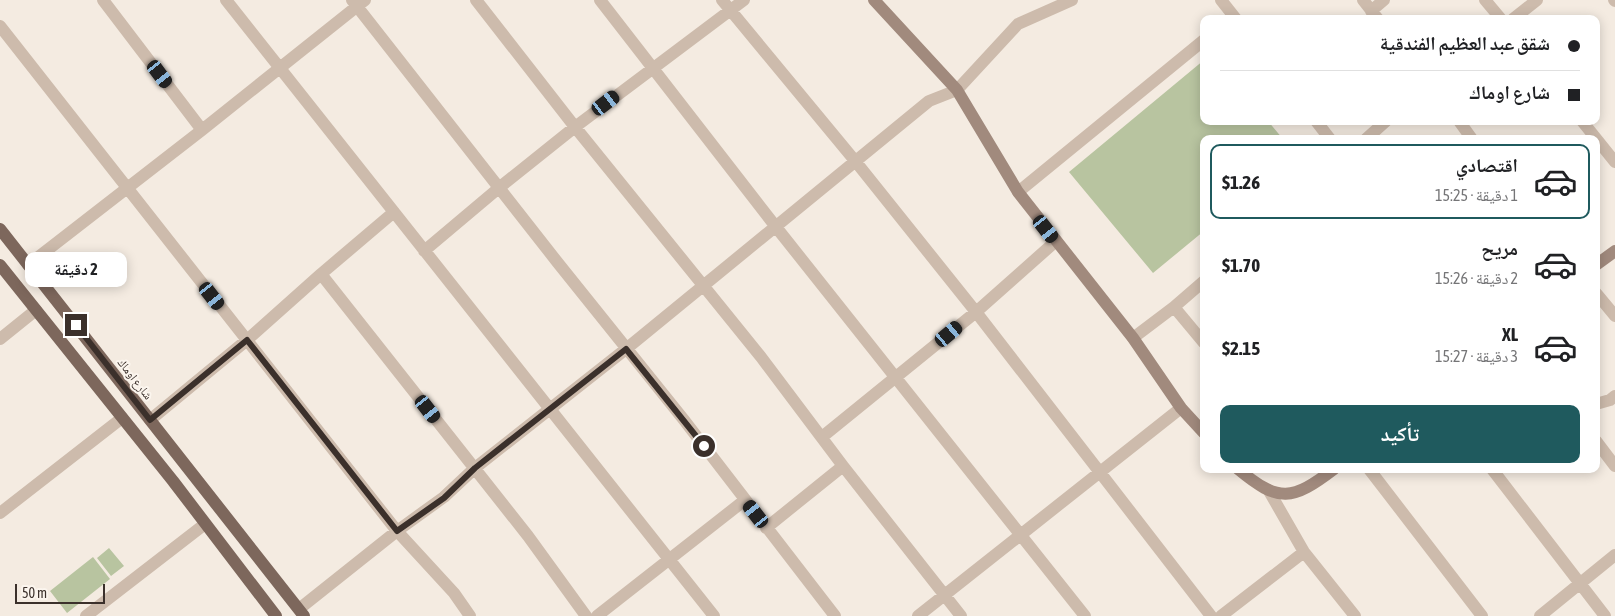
<!DOCTYPE html>
<html lang="ar">
<meta charset="utf-8">
<style>
:root{--surface:#fff;--page:#f6f6f6;--text:#202124;--muted:#757577;--line:#e0e0e0;--accent:#1f5a5e}
body{margin:0;font-family:"Asap Condensed","Noto Naskh Arabic",sans-serif;background:var(--page);color:var(--text);direction:rtl;height:100vh;display:flex;flex-direction:column;font-size:19px;white-space:nowrap}
*{box-sizing:border-box;margin:0}
p{font-size:16px;color:var(--muted)}
.icon{flex:none;width:28px;height:28px;fill:none;stroke:currentColor;stroke-width:2;stroke-linecap:round;stroke-linejoin:round}
.map{position:relative;flex:1;overflow:hidden;direction:ltr}
.side{position:absolute;left:1200px;top:135px;width:400px;height:338px;display:flex;flex-direction:column;background:var(--surface);border-radius:10px;box-shadow:0 2px 12px #0003;direction:rtl}
.side>*{flex:none}
.hud{position:absolute;left:1200px;top:15px;width:400px;height:110px;border-radius:10px;box-shadow:0 2px 12px #0003;direction:rtl;display:grid;align-content:center;height:110px;padding:0 20px;background:var(--surface)}
.scale{position:absolute;left:15px;bottom:12px;width:90px;box-sizing:border-box;padding-left:5px;border:2px solid #3b302b;border-top:0;font-size:14px;line-height:18px;white-space:nowrap;color:#3b302b;-webkit-text-stroke:4px #fbf5ee;paint-order:stroke}
.end{position:absolute;width:22px;height:22px;margin:-11px;border:6px solid #3b302b;background:#fff;box-shadow:0 0 0 2px #fff}
.from{border-radius:50%}
.bubble{position:absolute;height:35px;border-radius:10px;background:var(--surface);box-shadow:0 2px 12px #0003;font-size:16px;font-weight:700;line-height:35px;text-align:center;direction:rtl}
.car{position:absolute;width:15px;height:30px;margin:-15px -8px;border-radius:6px;box-shadow:0 0 4px 1px #0007;background:linear-gradient(#222 24%,#8ab4d8 0 40%,#222 0 76%,#8ab4d8 0 86%,#222 0)}
.hud b{display:flex;align-items:center;gap:18px;height:48px;font-size:19px}
.hud b+b{border-top:1px solid var(--line)}
.hud i{width:12px;height:12px;background:var(--text)}
ul{padding:9px 0 0;list-style:none}
li{display:flex;align-items:center;gap:15px;height:75px;margin:0 10px 8px;padding:0 10px;border:2px solid transparent;border-radius:10px}
li div{flex:1}
li b{display:block;font-size:19px}
li em{font-style:normal;font-weight:700}
li.active{border-color:var(--accent)}
li>.icon{width:45px;height:45px;stroke-width:1.5}
.cta{display:flex;gap:10px;margin-top:auto;padding:10px 20px}
.cta a{flex:1;height:58px;border-radius:10px;background:var(--accent);color:#fff;font-size:20px;font-weight:700;line-height:58px;text-align:center}
.map>svg:first-child{display:block}
</style>
<div class="map">
<svg width="1615" height="616" viewBox="0 0 1615 616">
<rect width="100%" height="100%" fill="#f4ebe1"/>
<path fill="#b8c4a0" d="M1204,60V121H1268L1283,139H1204V231L1153,273L1069,172Z
M109,548L124,566L111,576L97,558Z
M93,557L110,579L67,613L50,591Z"/>
<g fill="none" stroke-linecap="round" stroke-linejoin="round">
<path stroke="#cdbbac" stroke-width="12" d="M103,0L202,130
M226,0L714,616
M352,0L558,263L684,420L835,616
M476,0L575,127L761,357L843,466L961,616
M600,0L776,227L1085,616
M722,0L856,162L976,312L1211,616
M1221,0L1236,19
M1363,0L1378,19
M1485,0L1501,19
M1614,0L1615,1
M1371,11L1384,0
M1513,19L1537,0
M0,26L397,531L454,593L470,616
M1316,121L1330,139
M1459,121L1472,139
M1582,121L1615,162
M1366,139L1386,121
M1018,192L1204,40
M424,251L500,187L575,127L744,0
M28,265L202,130L365,0
M321,274L528,536L586,616
M1596,293L1615,316
M1174,307L1204,343
M1133,338L1174,307L1204,281
M0,339L36,310
M1596,404L1610,400L1615,396
M150,420L247,340L321,274L394,212
M822,437L976,312L1056,241
M1596,441L1615,466
M1369,469L1482,616
M1492,469L1605,616
M1269,491L1304,552L1355,616
M0,513L122,418
M766,528L843,466
M299,609L397,531L444,497L475,468L626,349L929,101L957,90L1018,24L1072,0
M86,616L205,524
M597,616L745,500
M918,616L1181,408
M1221,616L1304,552
M1540,616L1615,555"/>
<path stroke="#a18a7d" stroke-width="12" d="M874,0L957,90L1018,192L1133,338L1181,408L1204,433
M1596,265L1615,251
M1238,469C1279,503 1292,501 1334,469"/>
<path stroke="#7d675c" stroke-width="12" d="M0,229L304,616
M0,265L173,481L276,616"/>
</g>
<g fill="none" stroke-linecap="round" stroke-linejoin="round">
<path stroke="#3b302b" stroke-width="6" d="M76,325L150,420L247,340L397,531L444,498L475,468L626,349L704,446"/>
</g>
<g text-anchor="middle" stroke-width="4" stroke-linejoin="round" paint-order="stroke">
<g font-size="12" fill="#3b302b" stroke="#fbf5ee">
<text transform="translate(135 379) rotate(52)" y="4">شارع اوماك</text>
</g>
</g>
</svg>
<div class="scale">50 m</div>
<i class="end from" style="left:704px;top:446px"></i>
<i class="end" style="left:76px;top:325px"></i>
<div class="bubble" style="left:25px;top:252px;width:102px">2 دقيقة</div>
<i class="car" style="left:160px;top:74px;rotate:143deg"></i>
<i class="car" style="left:606px;top:103px;rotate:53deg"></i>
<i class="car" style="left:1046px;top:229px;rotate:142deg"></i>
<i class="car" style="left:212px;top:296px;rotate:142deg"></i>
<i class="car" style="left:949px;top:334px;rotate:50deg"></i>
<i class="car" style="left:428px;top:409px;rotate:142deg"></i>
<i class="car" style="left:756px;top:514px;rotate:322deg"></i>
<div class="hud">
<b><i class="from"></i>شقق عبد العظيم الفندقية</b>
<b><i></i>شارع اوماك</b>
</div>
<section class="side">
<ul>
<li class="active"><svg class="icon" aria-label="car" viewBox="0 0 24 24"><path d="M5 17H2v-5l4-1 3-4h7l3 4 3 1v5h-3M9 17h6M6 11h13"/><circle cx="7" cy="17" r="2"/><circle cx="17" cy="17" r="2"/></svg><div><b>اقتصادي</b><p>1 دقيقة · 15:25</p></div><em>$1.26</em></li>
<li><svg class="icon" aria-label="car" viewBox="0 0 24 24"><path d="M5 17H2v-5l4-1 3-4h7l3 4 3 1v5h-3M9 17h6M6 11h13"/><circle cx="7" cy="17" r="2"/><circle cx="17" cy="17" r="2"/></svg><div><b>مريح</b><p>2 دقيقة · 15:26</p></div><em>$1.70</em></li>
<li><svg class="icon" aria-label="car" viewBox="0 0 24 24"><path d="M5 17H2v-5l4-1 3-4h7l3 4 3 1v5h-3M9 17h6M6 11h13"/><circle cx="7" cy="17" r="2"/><circle cx="17" cy="17" r="2"/></svg><div><b>XL</b><p>3 دقيقة · 15:27</p></div><em>$2.15</em></li>
</ul>
<div class="cta"><a>تأكيد</a></div>
</section>
</div>
